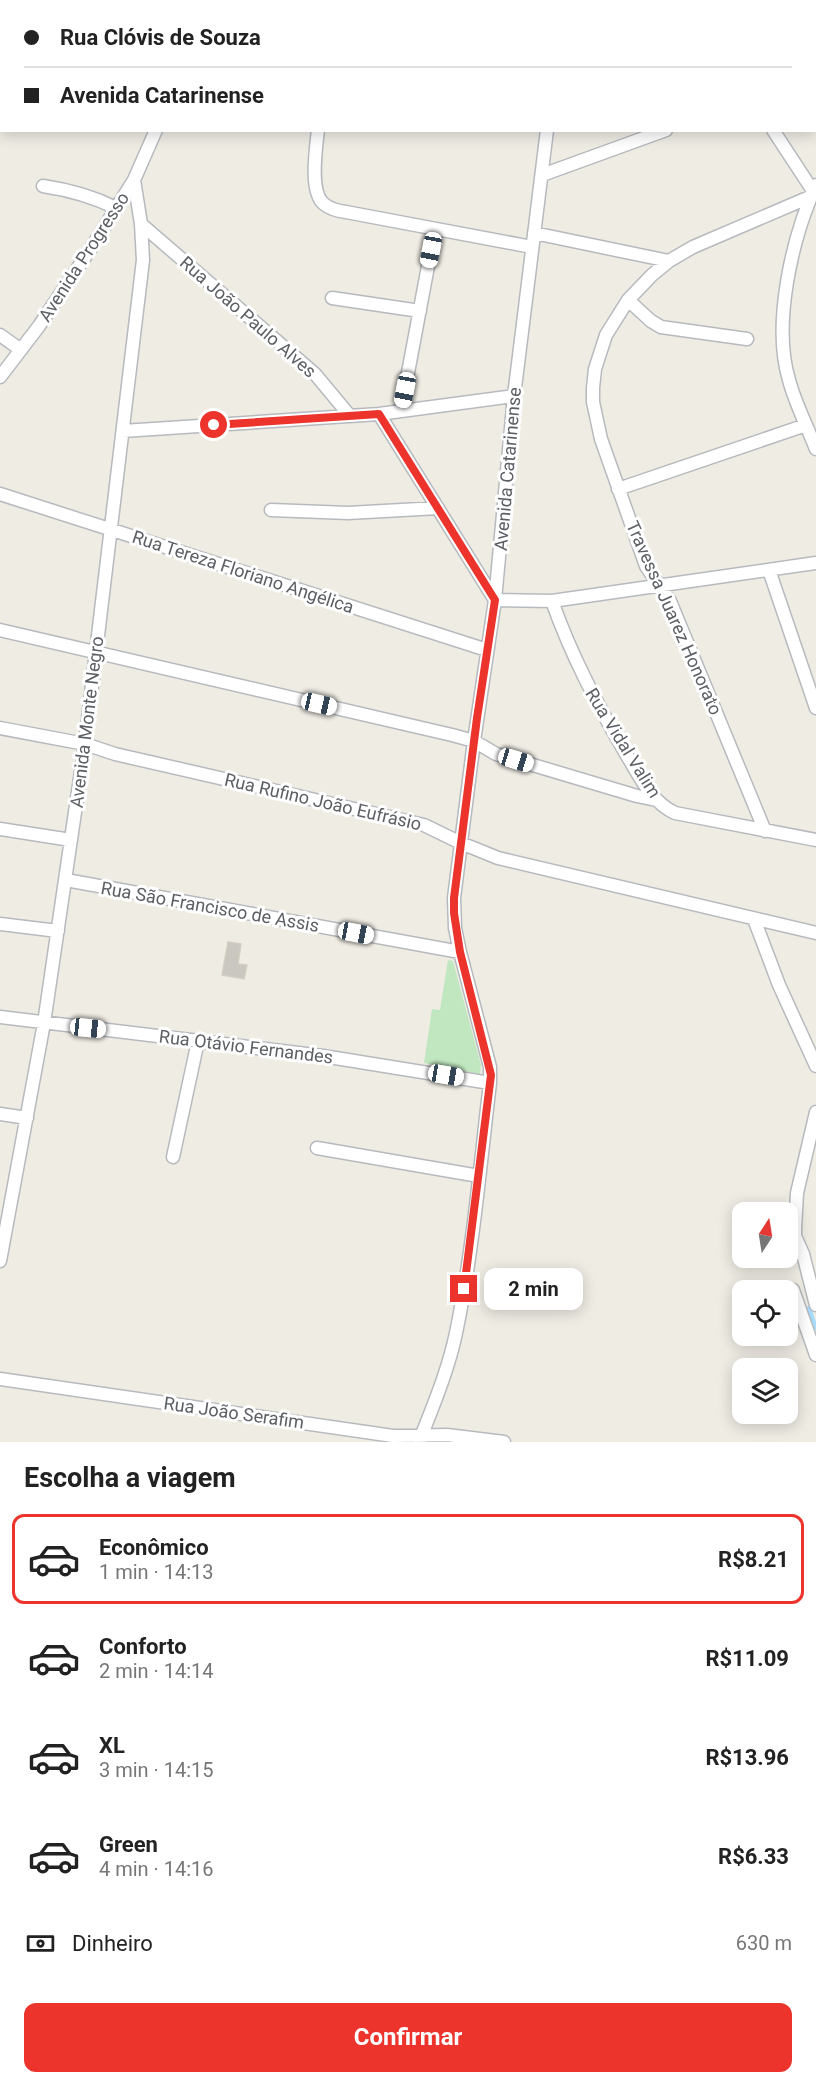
<!DOCTYPE html>
<html lang="pt">
<meta charset="utf-8">
<style>
:root{--surface:#fff;--page:#f6f6f6;--text:#222;--muted:#767676;--line:#e0e0e0;--accent:#ec342d}
body{margin:0;font-family:Roboto,sans-serif;background:var(--page);color:var(--text);height:100vh;display:flex;flex-direction:column;font-size:22px;white-space:nowrap}
*{box-sizing:border-box;margin:0}
p{font-size:20px;color:var(--muted)}
.icon{flex:none;width:33px;height:33px;fill:none;stroke:currentColor;stroke-width:2;stroke-linecap:round;stroke-linejoin:round}
.map{position:relative;height:1442px;overflow:hidden}
.sheet{display:flex;flex-direction:column;background:var(--surface);flex:1}
.sheet>*{flex:none}
.hud{position:absolute;left:0px;top:0px;width:816px;height:132px;box-shadow:0 3px 15px #0003;display:grid;align-content:center;height:132px;padding:0 24px;background:var(--surface)}
.needle{width:39px;rotate:12deg}
.tools{position:absolute;left:732px;top:1202px;display:grid;gap:12px}
.tools a{display:grid;place-items:center;width:66px;height:66px;border-radius:12px;background:var(--surface);box-shadow:0 3px 15px #0003;font-size:30px}
.end{position:absolute;width:27px;height:27px;margin:-14px;border:8px solid #ec342d;background:#fff;box-shadow:0 0 0 3px #fff}
.from{border-radius:50%}
.bubble{position:absolute;height:42px;border-radius:12px;background:var(--surface);box-shadow:0 3px 15px #0003;font-size:20px;font-weight:700;line-height:42px;text-align:center}
.car{position:absolute;width:18px;height:36px;margin:-18px -9px;border-radius:8px;box-shadow:0 0 4px 2px #0007;background:linear-gradient(#fff 24%,#345 0 40%,#fff 0 76%,#345 0 86%,#fff 0)}
.hud b{display:flex;align-items:center;gap:21px;height:57px;font-size:22px}
.hud b+b{border-top:2px solid var(--line)}
.hud i{width:15px;height:15px;background:var(--text)}
ul{padding:0;list-style:none}
li{display:flex;align-items:center;gap:18px;height:90px;margin:0 12px 9px;padding:0 12px;border:3px solid transparent;border-radius:12px}
li div{flex:1}
li b{display:block;font-size:22px}
li em{font-style:normal;font-weight:700}
li.on{border-color:var(--accent)}
li>.icon{width:54px;height:54px;stroke-width:1.5}
h2{padding:0 24px;font-size:27px;line-height:72px}
.pay{display:flex;align-items:center;gap:15px;height:66px;padding:0 24px;font-size:22px}
.pay p{margin-inline-start:auto}
.action{display:flex;gap:12px;margin-top:auto;padding:12px 24px}
.action a{flex:1;height:69px;border-radius:12px;background:var(--accent);color:#fff;font-size:24px;font-weight:700;line-height:69px;text-align:center}
.map>svg:first-child{display:block}
</style>
<div class="map">
<svg width="816" height="1442" viewBox="0 0 816 1442">
<rect width="100%" height="100%" fill="#efece4"/>
<path fill="#c1e7c0" d="M448,960L453,961L481,1065L480,1074L424,1063L432,1009L440,1010Z"/>
<g fill="none" stroke-linecap="round" stroke-linejoin="round">
<path stroke="#a4dbff" stroke-width="4" d="M809,1308L816,1328"/>
</g>
<path fill="#cac7c1" stroke="#d4cdc2" stroke-width="1.5" d="M228,942L241,944L238,964L247,965L244,979L222,975Z"/>
<g fill="none" stroke-linecap="round" stroke-linejoin="round">
<g stroke="#b6babe" stroke-width="15">
<path id="minor" d="M538,0L542,2
M685,0L686,2
M796,0L797,2
M113,2V0
M219,2V0
M335,2V0
M565,2V0
M807,2L809,0
M814,27L816,29
M0,55L2,56
M318,130C316,148 309,192 324,204C330,209 338,211 346,212L532,247
M773,130L813,191
M542,175L666,130
M816,185C792,238 772,324 789,380C795,403 807,426 816,449
M43,186C70,190 92,196 116,208
M141,224L315,374L350,416
M534,233L669,261
M332,298L420,311
M628,300L651,321L661,327L747,339
M0,335L21,350
M0,377L39,326L93,245L134,180L156,130
M401,410L435,229
M379,414L495,600L552,601L816,563
M123,431L379,414L514,396
M618,489L806,425
M0,494L487,650
M271,510L348,513L438,508
M769,570L816,708
M552,601C571,655 597,704 626,754C639,775 651,802 675,813L816,840
M0,630L452,735L474,741L496,754L637,796L656,800
M0,728L85,744L115,754L424,825L461,843L498,858L816,933
M0,829L71,840
M765,831L670,601L646,566L601,439L593,402V388L595,369L606,335L628,300L652,275L669,261L693,247L812,196
M66,880L460,952
M754,919L779,985L816,1066
M0,924L58,931
M0,1017L323,1056L490,1083
M816,1112L797,1193L795,1228V1236L803,1254L816,1305
M0,1114L27,1118
M317,1148L479,1176
M173,1157L198,1041
M0,1261L44,1023L85,744L143,260L141,224L134,180
M793,1290L816,1355
M0,1379L393,1436L447,1435L504,1442
M419,1442C433,1406 448,1371 456,1333C473,1251 480,1166 490,1083V1067L460,952L455,928L454,898L474,741L495,600L514,396L547,130"/>
</g>
<use href="#minor" stroke="#fff" stroke-width="12"/>
</g>
<g fill="none" stroke-linecap="round" stroke-linejoin="round">
<path stroke="#ec342d" stroke-width="8" d="M214,425L379,414L495,600L477,718L454,898V913L460,952L491,1075L464,1289"/>
</g>
<g text-anchor="middle" stroke-width="6" stroke-linejoin="round" paint-order="stroke">
<g font-size="18" fill="#5c6065" stroke="#fff">
<text transform="translate(84 257) rotate(-57)" y="6">Avenida Progresso</text>
<text transform="translate(248 317) rotate(41)" y="6">Rua João Paulo Alves</text>
<text transform="translate(508 469) rotate(-85)" y="6">Avenida Catarinense</text>
<text transform="translate(243 572) rotate(18)" y="6">Rua Tereza Floriano Angélica</text>
<text transform="translate(674 618) rotate(66)" y="6">Travessa Juarez Honorato</text>
<text transform="translate(87 722) rotate(-83)" y="6">Avenida Monte Negro</text>
<text transform="translate(623 743) rotate(58)" y="6">Rua Vidal Valim</text>
<text transform="translate(323 802) rotate(13)" y="6">Rua Rufino João Eufrásio</text>
<text transform="translate(210 907) rotate(10)" y="6">Rua São Francisco de Assis</text>
<text transform="translate(246 1047) rotate(7)" y="6">Rua Otávio Fernandes</text>
<text transform="translate(234 1413) rotate(8)" y="6">Rua João Serafim</text>
</g>
</g>
</svg>
<div class="tools">
<a><svg class="needle" viewBox="-14 -14 28 28"><path d="M0-13l5 13h-10z" fill="#e53935"/><path d="M0 13l5-13h-10z" fill="#767676"/></svg></a>
<a><svg class="icon" aria-label="locate" viewBox="0 0 24 24"><circle cx="12" cy="12" r="6"/><path d="M12 2v4M12 18v4M2 12h4M18 12h4"/></svg></a>
<a><svg class="icon" aria-label="layers" viewBox="0 0 24 24"><path d="M12 4l9 5-9 5-9-5zM3 14l9 5 9-5"/></svg></a>
</div>
<i class="end from" style="left:214px;top:425px"></i>
<i class="end" style="left:464px;top:1289px"></i>
<div class="bubble" style="left:484px;top:1268px;width:99px">2 min</div>
<i class="car" style="left:431px;top:250px;rotate:191deg"></i>
<i class="car" style="left:405px;top:390px;rotate:191deg"></i>
<i class="car" style="left:319px;top:704px;rotate:103deg"></i>
<i class="car" style="left:516px;top:760px;rotate:107deg"></i>
<i class="car" style="left:356px;top:933px;rotate:101deg"></i>
<i class="car" style="left:88px;top:1028px;rotate:96deg"></i>
<i class="car" style="left:446px;top:1075px;rotate:100deg"></i>
<div class="hud">
<b><i class="from"></i>Rua Clóvis de Souza</b>
<b><i></i>Avenida Catarinense</b>
</div>
</div>
<section class="sheet">
<h2>Escolha a viagem</h2>
<ul>
<li class="on"><svg class="icon" aria-label="car" viewBox="0 0 24 24"><path d="M5 17H2v-5l4-1 3-4h7l3 4 3 1v5h-3M9 17h6M6 11h13"/><circle cx="7" cy="17" r="2"/><circle cx="17" cy="17" r="2"/></svg><div><b>Econômico</b><p>1 min · 14:13</p></div><em>R$8.21</em></li>
<li><svg class="icon" aria-label="car" viewBox="0 0 24 24"><path d="M5 17H2v-5l4-1 3-4h7l3 4 3 1v5h-3M9 17h6M6 11h13"/><circle cx="7" cy="17" r="2"/><circle cx="17" cy="17" r="2"/></svg><div><b>Conforto</b><p>2 min · 14:14</p></div><em>R$11.09</em></li>
<li><svg class="icon" aria-label="car" viewBox="0 0 24 24"><path d="M5 17H2v-5l4-1 3-4h7l3 4 3 1v5h-3M9 17h6M6 11h13"/><circle cx="7" cy="17" r="2"/><circle cx="17" cy="17" r="2"/></svg><div><b>XL</b><p>3 min · 14:15</p></div><em>R$13.96</em></li>
<li><svg class="icon" aria-label="car" viewBox="0 0 24 24"><path d="M5 17H2v-5l4-1 3-4h7l3 4 3 1v5h-3M9 17h6M6 11h13"/><circle cx="7" cy="17" r="2"/><circle cx="17" cy="17" r="2"/></svg><div><b>Green</b><p>4 min · 14:16</p></div><em>R$6.33</em></li>
</ul>
<div class="pay"><svg class="icon" aria-label="cash" viewBox="0 0 24 24"><path d="M3 7h18v10H3z"/><circle cx="12" cy="12" r="2"/></svg>Dinheiro<p>630 m</p></div>
<div class="action"><a>Confirmar</a></div>
</section>
